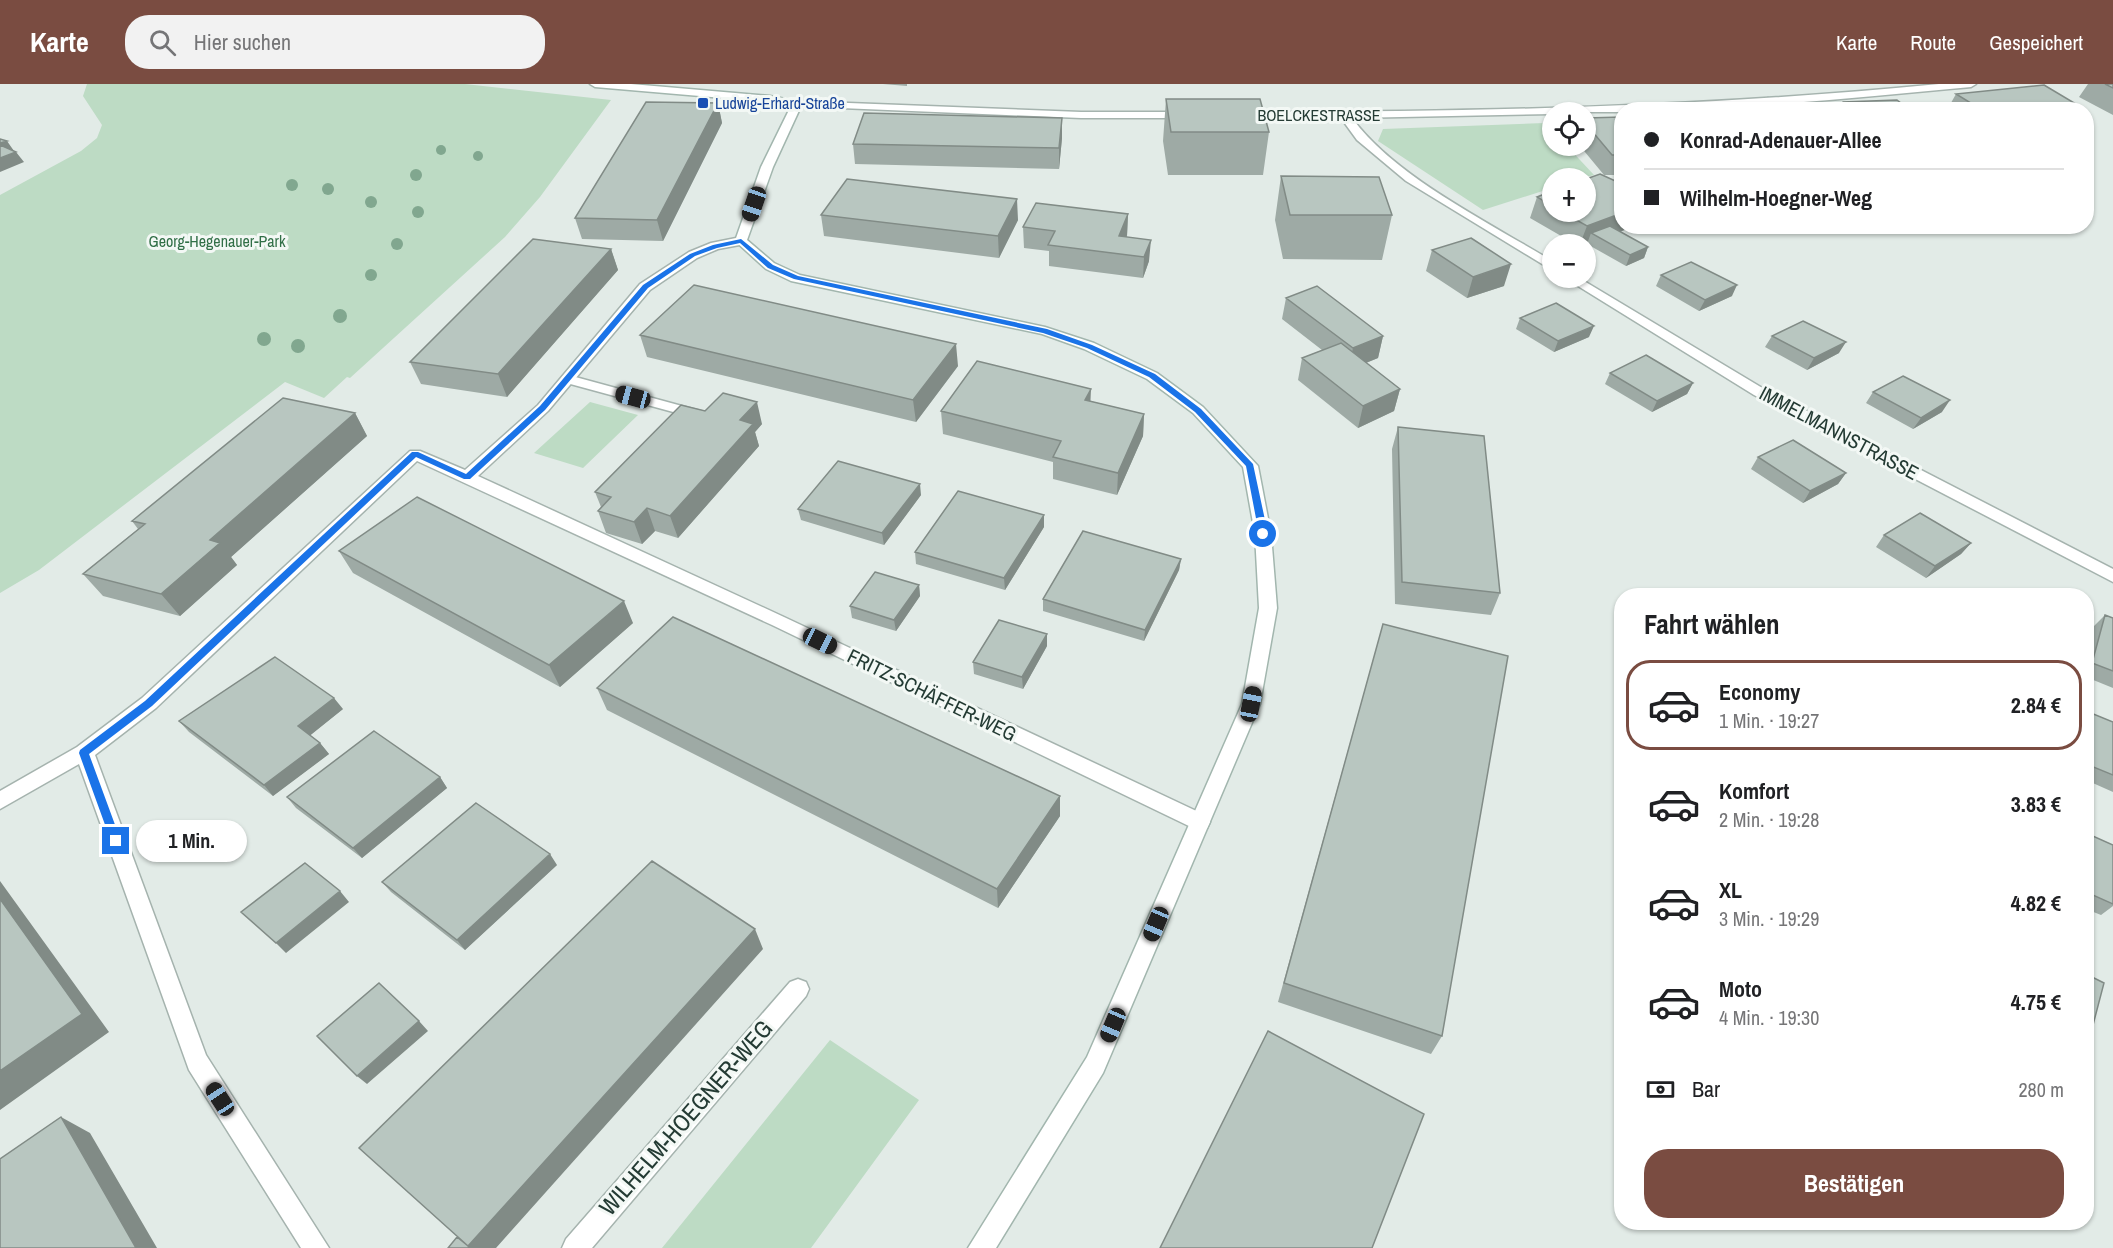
<!DOCTYPE html>
<html lang="de">
<meta charset="utf-8">
<style>
:root{--surface:#fff;--page:#f2f2f2;--text:#202124;--muted:#757577;--line:#e0e0e0;--accent:#7a4c41}
body{margin:0;font-family:"Archivo Narrow",sans-serif;background:var(--page);color:var(--text);height:100vh;display:flex;flex-direction:column;font-size:22px;white-space:nowrap}
*{box-sizing:border-box;margin:0}
p{font-size:20px;color:var(--muted)}
.icon{flex:none;width:33px;height:33px;fill:none;stroke:currentColor;stroke-width:2;stroke-linecap:round;stroke-linejoin:round}
.map{position:relative;flex:1;overflow:hidden}
.drawer{position:absolute;left:1614px;top:504px;width:480px;height:642px;display:flex;flex-direction:column;background:var(--surface);border-radius:24px;box-shadow:0 2px 4px #0004}
.drawer>*{flex:none}
.guide{position:absolute;left:1614px;top:18px;width:480px;height:132px;border-radius:24px;box-shadow:0 2px 4px #0004;display:grid;align-content:center;height:132px;padding:0 30px;background:var(--surface)}
.controls{position:absolute;left:1542px;top:18px;display:grid;gap:12px}
.controls a{display:grid;place-items:center;width:54px;height:54px;border-radius:50%;background:var(--surface);box-shadow:0 2px 4px #0004;font-size:30px}
.end{position:absolute;width:27px;height:27px;margin:-14px;border:8px solid #1a73e8;background:#fff;box-shadow:0 0 0 3px #fff}
.from{border-radius:50%}
.bubble{position:absolute;height:42px;border-radius:21px;background:var(--surface);box-shadow:0 2px 4px #0004;font-size:20px;font-weight:700;line-height:42px;text-align:center}
.car{position:absolute;width:18px;height:36px;margin:-18px -9px;border-radius:8px;box-shadow:0 0 4px 2px #0007;background:linear-gradient(#222 24%,#8ab4d8 0 40%,#222 0 76%,#8ab4d8 0 86%,#222 0)}
.guide b{display:flex;align-items:center;gap:21px;height:57px;font-size:22px}
.guide b+b{border-top:2px solid var(--line)}
.guide i{width:15px;height:15px;background:var(--text)}
ul{padding:0;list-style:none}
li{display:flex;align-items:center;gap:18px;height:90px;margin:0 12px 9px;padding:0 18px;border:3px solid transparent;border-radius:24px}
li div{flex:1}
li b{display:block;font-size:22px}
li em{font-style:normal;font-weight:700}
li.current{border-color:var(--accent)}
li>.icon{width:54px;height:54px;stroke-width:1.5}
h2{padding:0 30px;font-size:27px;line-height:72px}
.pay{display:flex;align-items:center;gap:15px;height:66px;padding:0 30px;font-size:22px}
.pay p{margin-inline-start:auto}
.cta{display:flex;gap:12px;margin-top:auto;padding:12px 30px}
.cta a{flex:1;height:69px;border-radius:24px;background:var(--accent);color:#fff;font-size:24px;font-weight:700;line-height:69px;text-align:center}
header{display:flex;align-items:center;gap:36px;box-sizing:border-box;height:84px;padding:0 30px;background:var(--accent);color:#fff}
header strong{font-size:28px}
nav{display:flex;gap:33px;margin-inline-start:auto;font-size:21px}
.search{width:420px;height:54px;background:var(--page);display:flex;align-items:center;gap:15px;box-sizing:border-box;padding:0 21px;border-radius:24px;color:var(--muted);font-size:22px}
.map>svg:first-child{display:block}
</style>
<header>
<strong>Karte</strong>
<div class="search"><svg class="icon" aria-label="search" viewBox="0 0 24 24"><circle cx="10" cy="10" r="6"/><path d="M15 15l6 6"/></svg>Hier suchen</div>
<nav><a>Karte</a><a>Route</a><a>Gespeichert</a></nav>
</header>
<div class="map">
<svg width="2113" height="1164" viewBox="0 0 2113 1164">
<rect width="100%" height="100%" fill="#e2ebe7"/>
<path fill="#bddbc4" d="M87,0H465L611,16L540,113L505,153L350,294L347,293L324,314L285,298L39,486L0,509V111L81,67L97,54L102,41L83,12Z
M1545,39L1552,47V62H1567L1594,91L1582,94H1552V104L1483,126L1378,57L1383,45Z
M590,318L638,331L583,384L534,369Z
M830,956L919,1016L811,1164H662Z"/>
<g fill="none" stroke-linecap="round" stroke-linejoin="round">
<g stroke="#a5b3ae" stroke-width="3">
<path id="lane" d="M1768,14L1784,26H1772L1763,17Z
M568,291L704,328L706,331L699,335L563,298L561,295L563,292Z"/>
</g>
<g stroke="#a5b3ae" stroke-width="3">
<path id="street" d="M1939,0H1976L1971,3C1855,14 1738,26 1622,26V28H1552V30L1352,34C1395,93 1490,139 1552,177V186L1406,97L1357,56L1341,34H1239L1234,31L1239,28C1473,28 1706,23 1939,0Z
M797,17L1081,28H1188L1193,31L1188,34H1081L793,22V18Z
M741,153L745,154V160L718,165L697,174L650,206L548,327L478,392L784,533L1207,732L1210,738L1207,744L1200,746L1193,744L772,541L417,377L156,624L95,671L206,971L329,1164H301L189,986L79,680L0,725V707L77,663L142,614L410,367H420L465,386L538,321L640,200L689,168L711,159Z
M1565,194H1579L1764,305L2113,485V498L1754,311Z
M798,895L806,898L809,905L806,912L592,1164H562L566,1155L790,898Z"/>
</g>
<g stroke="#a2b6ae" stroke-width="3">
<path id="secondary" d="M590,0H631L770,12L801,18L802,20L773,83L747,156L774,179L800,191L1045,243L1094,259L1157,289L1203,323L1258,382L1271,450L1277,524L1260,620L1103,989L996,1164H968L1087,973L1242,620L1259,524L1255,450L1243,383L1193,329L1147,295L1084,265L1042,250L791,197L766,185L735,157L761,83L791,22L770,18L595,3Z"/>
</g>
<use href="#lane" fill="#fff" fill-rule="evenodd"/>
<use href="#street" fill="#fff" fill-rule="evenodd"/>
<use href="#secondary" fill="#fff" fill-rule="evenodd"/>
</g>
<g fill="#81a78f">
<circle cx="441" cy="66" r="5"/>
<circle cx="478" cy="72" r="5"/>
<circle cx="416" cy="91" r="6"/>
<circle cx="292" cy="101" r="6"/>
<circle cx="328" cy="105" r="6"/>
<circle cx="371" cy="118" r="6"/>
<circle cx="418" cy="128" r="6"/>
<circle cx="397" cy="160" r="6"/>
<circle cx="371" cy="191" r="6"/>
<circle cx="340" cy="232" r="7"/>
<circle cx="264" cy="255" r="7"/>
<circle cx="298" cy="262" r="7"/>
</g>
<path fill="#9eaaa5" d="M883,0H907V2Z
M2088,0H2113V31L2079,13Z
M1956,10L2081,23L2079,26H1947Z
M1166,15L1269,48L1263,91H1168L1163,57Z
M1844,18L1910,26H1840Z
M718,19L722,39L663,157L582,155L575,134Z
M1622,33V91H1604L1580,62H1586V34Z
M1062,34V54L1059,85L855,80L853,60Z
M1281,92L1392,131L1382,176L1283,175L1275,136Z
M1552,107V128H1586L1622,142H1634L1620,148L1648,163L1644,174L1626,182L1587,160H1575L1530,134L1537,113Z
M1128,130L1127,153L1149,177L1143,194L1049,182V167L1024,164L1023,143Z
M821,131L1018,136L999,174L824,152Z
M1800,142H1899L1805,148Z
M611,165L618,186L507,313L421,300L410,278Z
M1432,166L1504,202L1467,214L1426,187Z
M1661,191L1732,212L1699,227L1656,202Z
M1286,214L1383,252L1378,274L1366,279L1400,305L1394,327L1358,344L1298,296L1302,274L1322,266L1282,235Z
M1520,234L1589,253L1554,268L1516,245Z
M640,251L958,282L916,338L647,273Z
M1772,252L1839,269L1807,286L1765,263Z
M1610,289L1693,299L1687,310L1652,328L1605,300Z
M1873,308L1942,328L1913,345L1866,319Z
M1090,317L1144,330L1143,352L1117,411L1053,395V378L943,350L941,327Z
M705,327L762,340L755,348L759,362L678,454L655,447L642,460L606,449L598,427L601,423L595,408Z
M355,329L367,352L231,473L237,481L180,532L103,512L83,490L138,445L132,437Z
M1398,343L1500,509L1491,531L1395,520L1392,365Z
M1758,373L1846,389L1838,400L1803,419L1751,385Z
M921,411L884,461L801,436L798,425Z
M1044,443L1005,506L916,480L915,468Z
M1884,451L1971,459L1961,470L1926,494L1876,463Z
M339,467L633,539L560,603L353,489Z
M1181,475L1179,486L1144,557L1043,527V515Z
M919,501L920,512L896,547L852,534L850,522Z
M2105,531L2113,534V604L2086,593V569L2093,543Z
M1383,540L1442,952L1431,970L1278,918Z
M1047,562L1023,605L974,590L973,578Z
M597,604L1060,712V732L998,824L607,626Z
M343,625L310,651L320,659L329,670L273,712L189,648L179,637Z
M2086,627L2113,638V708L2086,696Z
M440,693L447,704L362,774L296,724L287,713Z
M2086,749L2113,761V822L2101,831L2086,825Z
M557,781L465,866L391,808L382,798Z"/>
<path fill="#818b86" d="M718,19L722,39L663,157L657,136Z
M2081,23L2079,26H2057Z
M1062,34V54L1059,85V64Z
M7,57L14,67L0,63V59Z
M16,68L24,78L0,88V74Z
M1017,115L1018,136L999,174L998,152Z
M1622,129V142H1634L1601,155L1591,149L1587,160H1580L1587,142Z
M1128,130L1127,151L1120,170L1119,152Z
M1151,156L1149,177L1143,194L1144,173Z
M1648,163L1644,174L1626,182L1630,171Z
M611,165L618,186L507,313L498,290Z
M1511,180L1504,202L1467,214L1473,193Z
M1737,201L1732,212L1699,227L1705,216Z
M1594,242L1589,253L1554,268L1558,257Z
M1383,252L1378,274L1348,286L1353,264Z
M1846,258L1839,269L1807,286L1814,274Z
M956,260L958,282L916,338L913,316Z
M1693,299L1687,310L1652,328L1657,317Z
M1091,305L1090,327L1085,316Z
M1400,305L1394,327L1358,344L1363,322Z
M1950,316L1942,328L1913,345L1921,334Z
M757,318L762,340L755,348L759,362L678,454L670,432L740,336Z
M355,329L367,352L231,473L237,481L180,532L161,510L210,456Z
M1144,330L1143,352L1117,411L1118,389Z
M1846,389L1838,400L1803,419L1810,407Z
M920,400L921,411L884,461L882,449Z
M647,424L655,447L642,460L634,438Z
M1044,431V443L1005,506L1004,494Z
M1971,459L1961,470L1926,494L1935,482Z
M1181,475L1179,486L1144,557L1145,546Z
M919,501L920,512L896,547L894,536Z
M624,517L633,539L560,603L549,581Z
M1047,550V562L1023,605L1022,593Z
M334,614L343,625L307,654L298,642Z
M320,659L329,670L273,712L264,701Z
M440,693L447,704L362,774L353,764Z
M1060,712V732L998,824L997,805Z
M550,770L557,781L465,866L457,856Z
M0,797L109,948L0,1026Z
M340,807L349,818L286,869L276,859Z
M755,845L763,865L496,1164H469L458,1153Z
M419,937L428,947L367,1000L357,992Z
M61,1033L90,1049L157,1164H136Z"/>
<path fill="#b8c6c0" stroke="#818b86" stroke-width="1.5" d="M2105,0H2113V4Z
M2044,1L2081,23L2057,26H1982L1956,10Z
M1166,15H1260L1269,48H1171Z
M1897,16L1910,26H1854L1844,18Z
M646,18L718,19L657,136L575,134Z
M1770,24L1772,26H1739Z
M864,29L1062,34L1059,64L853,60Z
M1622,33V71H1612L1586,40V34Z
M0,55L7,57L0,59Z
M0,61L16,68L0,74Z
M1600,90L1622,100V129L1587,142L1562,128H1586V95Z
M1281,92L1379,93L1392,131H1290Z
M847,95L1017,115L998,152L821,131Z
M1552,107V122L1537,113Z
M1036,119L1128,130L1119,152L1151,156L1144,173L1048,161L1055,147L1023,143Z
M1610,142L1648,163L1630,171L1591,149Z
M1471,154L1511,180L1473,193L1432,166Z
M533,155L611,165L498,290L410,278Z
M1691,178L1737,201L1705,216L1661,191Z
M694,201L956,260L913,316L640,251Z
M1317,202L1383,252L1353,264L1286,214Z
M1556,219L1594,242L1558,257L1520,234Z
M1803,237L1846,258L1814,274L1772,252Z
M1341,259L1400,305L1363,322L1302,274Z
M1646,271L1693,299L1657,317L1610,289Z
M977,277L1091,305L1085,316L1144,330L1118,389L1053,373L1061,357L941,327Z
M1903,292L1950,316L1921,334L1873,308Z
M723,309L757,318L740,336L753,340L670,432L647,424L634,438L598,427L611,413L595,408L681,321L705,327Z
M283,314L355,329L210,456L220,459L161,510L83,490L145,440L132,437Z
M1398,343L1484,352L1500,509L1402,498Z
M1793,356L1846,389L1810,407L1758,373Z
M838,377L920,400L882,449L798,425Z
M958,407L1044,431L1004,494L915,468Z
M417,413L624,517L549,581L339,467Z
M1920,429L1971,459L1935,482L1884,451Z
M1083,447L1181,475L1145,546L1043,515Z
M875,488L919,501L894,536L850,522Z
M2105,531L2113,534V587L2092,579Z
M673,533L1060,712L997,805L597,604Z
M999,536L1047,550L1022,593L973,578Z
M1383,540L1508,572L1442,952L1284,899Z
M275,573L334,614L298,642L320,659L264,701L179,637Z
M2086,627L2113,638V691L2086,680Z
M374,647L440,693L353,764L287,713Z
M476,719L550,770L457,856L382,798Z
M2086,749L2113,761V820L2086,808Z
M652,777L755,845L468,1162L359,1064Z
M305,779L340,807L276,859L241,828Z
M0,815L82,930L0,987Z
M2086,890L2104,899L2088,960H2086Z
M379,899L419,937L357,992L317,952Z
M1268,947L1424,1030L1372,1164H1160Z
M61,1033L136,1164H0V1075Z
M457,1153L468,1162L469,1164H448Z"/>
<path fill="#1a73e8" d="M741,155L773,181L798,192L1047,245L1092,261L1155,290L1201,325L1253,380L1268,450L1263,453L1259,450L1246,382L1195,328L1149,293L1087,264L1043,249L794,195L768,184L740,159L717,164L695,172L648,204L545,326L470,395H464L416,373L152,622L89,670L121,757L116,762L112,760L79,669L80,666L145,617L412,368H418L466,390L540,322L643,201L690,170L713,161Z"/>
<rect fill="#1a4fb4" stroke="#f3f8f5" stroke-width="2" x="697" y="13" width="12" height="12" rx="3"/>
<g text-anchor="middle" stroke-width="6" stroke-linejoin="round" paint-order="stroke">
<g font-size="16" fill="#164399" stroke="#f3f8f5" text-anchor="start">
<text x="715" y="25">Ludwig-Erhard-Straße</text>
</g>
<g font-size="16" fill="#243b34" stroke="#f3f8f5">
<text x="1319" y="37">BOELCKESTRASSE</text>
</g>
<g font-size="16" fill="#316f47" stroke="#f3f8f5">
<text x="217" y="163">Georg-Hegenauer-Park</text>
</g>
<g font-size="20" fill="#243b34" stroke="#f3f8f5">
<text transform="translate(1839 349) rotate(28)" y="7">IMMELMANNSTRASSE</text>
<text transform="translate(932 611) rotate(26)" y="7">FRITZ-SCHÄFFER-WEG</text>
</g>
<g font-size="24" fill="#243b34" stroke="#f3f8f5">
<text transform="translate(686 1034) rotate(-49)" y="8">WILHELM-HOEGNER-WEG</text>
</g>
</g>
</svg>
<div class="controls">
<a><svg class="icon" aria-label="locate" viewBox="0 0 24 24"><circle cx="12" cy="12" r="6"/><path d="M12 2v4M12 18v4M2 12h4M18 12h4"/></svg></a>
<a>+</a>
<a>−</a>
</div>
<i class="end from" style="left:1263px;top:450px"></i>
<i class="end" style="left:116px;top:757px"></i>
<div class="bubble" style="left:136px;top:736px;width:111px">1 Min.</div>
<i class="car" style="left:754px;top:120px;rotate:199deg"></i>
<i class="car" style="left:633px;top:313px;rotate:285deg"></i>
<i class="car" style="left:820px;top:557px;rotate:116deg"></i>
<i class="car" style="left:1251px;top:620px;rotate:11deg"></i>
<i class="car" style="left:1156px;top:840px;rotate:203deg"></i>
<i class="car" style="left:1113px;top:941px;rotate:203deg"></i>
<i class="car" style="left:220px;top:1015px;rotate:327deg"></i>
<div class="guide">
<b><i class="from"></i>Konrad-Adenauer-Allee</b>
<b><i></i>Wilhelm-Hoegner-Weg</b>
</div>
<section class="drawer">
<h2>Fahrt wählen</h2>
<ul>
<li class="current"><svg class="icon" aria-label="car" viewBox="0 0 24 24"><path d="M5 17H2v-5l4-1 3-4h7l3 4 3 1v5h-3M9 17h6M6 11h13"/><circle cx="7" cy="17" r="2"/><circle cx="17" cy="17" r="2"/></svg><div><b>Economy</b><p>1 Min. · 19:27</p></div><em>2.84 €</em></li>
<li><svg class="icon" aria-label="car" viewBox="0 0 24 24"><path d="M5 17H2v-5l4-1 3-4h7l3 4 3 1v5h-3M9 17h6M6 11h13"/><circle cx="7" cy="17" r="2"/><circle cx="17" cy="17" r="2"/></svg><div><b>Komfort</b><p>2 Min. · 19:28</p></div><em>3.83 €</em></li>
<li><svg class="icon" aria-label="car" viewBox="0 0 24 24"><path d="M5 17H2v-5l4-1 3-4h7l3 4 3 1v5h-3M9 17h6M6 11h13"/><circle cx="7" cy="17" r="2"/><circle cx="17" cy="17" r="2"/></svg><div><b>XL</b><p>3 Min. · 19:29</p></div><em>4.82 €</em></li>
<li><svg class="icon" aria-label="car" viewBox="0 0 24 24"><path d="M5 17H2v-5l4-1 3-4h7l3 4 3 1v5h-3M9 17h6M6 11h13"/><circle cx="7" cy="17" r="2"/><circle cx="17" cy="17" r="2"/></svg><div><b>Moto</b><p>4 Min. · 19:30</p></div><em>4.75 €</em></li>
</ul>
<div class="pay"><svg class="icon" aria-label="cash" viewBox="0 0 24 24"><path d="M3 7h18v10H3z"/><circle cx="12" cy="12" r="2"/></svg>Bar<p>280 m</p></div>
<div class="cta"><a>Bestätigen</a></div>
</section>
</div>
